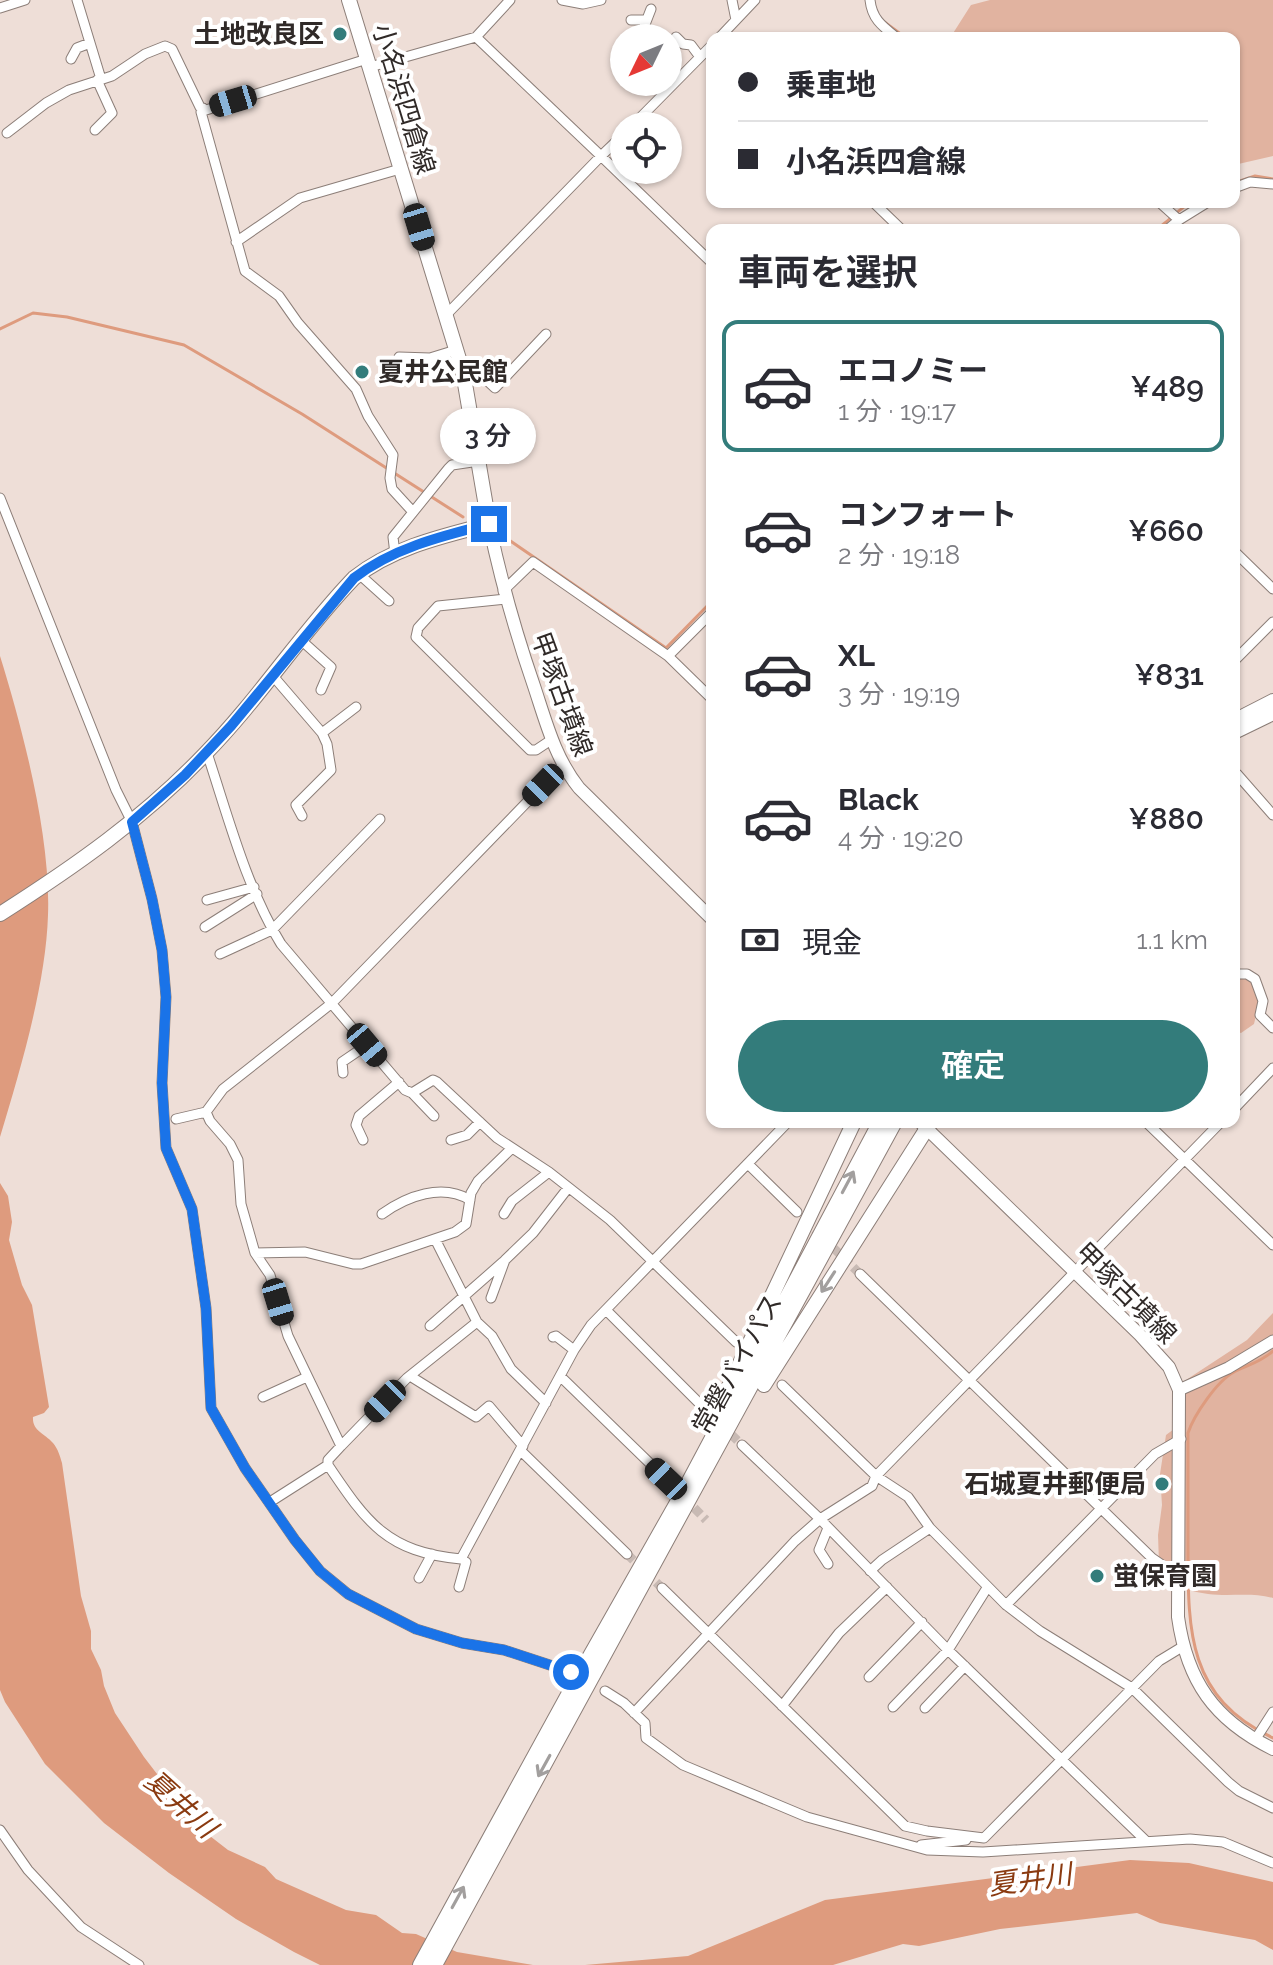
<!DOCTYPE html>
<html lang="ja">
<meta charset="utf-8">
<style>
:root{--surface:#fff;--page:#f2f2f3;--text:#2b2b33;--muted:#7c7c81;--line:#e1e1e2;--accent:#337c7b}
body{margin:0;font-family:Raleway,"Noto Sans JP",sans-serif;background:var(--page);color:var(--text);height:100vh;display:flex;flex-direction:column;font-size:30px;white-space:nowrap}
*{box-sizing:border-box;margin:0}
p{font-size:26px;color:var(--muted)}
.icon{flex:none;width:44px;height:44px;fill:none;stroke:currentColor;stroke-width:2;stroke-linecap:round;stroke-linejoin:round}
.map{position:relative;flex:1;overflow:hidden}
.panel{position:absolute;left:706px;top:224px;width:534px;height:904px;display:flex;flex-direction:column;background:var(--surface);border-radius:16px;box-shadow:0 2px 6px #0004}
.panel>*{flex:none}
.banner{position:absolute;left:706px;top:32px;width:534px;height:176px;border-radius:16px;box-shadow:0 2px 6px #0004;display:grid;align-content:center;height:176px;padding:0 32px;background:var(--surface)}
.needle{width:52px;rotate:227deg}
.buttons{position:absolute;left:610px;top:24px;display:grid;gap:16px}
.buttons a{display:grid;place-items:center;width:72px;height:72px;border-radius:50%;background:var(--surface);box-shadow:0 2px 6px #0004;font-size:40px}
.end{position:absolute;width:36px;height:36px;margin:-18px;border:10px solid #1a73e8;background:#fff;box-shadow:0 0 0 4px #fff}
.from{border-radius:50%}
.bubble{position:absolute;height:56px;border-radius:28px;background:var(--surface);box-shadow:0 2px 6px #0004;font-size:26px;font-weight:600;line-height:56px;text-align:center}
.car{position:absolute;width:24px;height:48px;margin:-24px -12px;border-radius:10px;box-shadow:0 0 6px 2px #0007;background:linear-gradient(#222 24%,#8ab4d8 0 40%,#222 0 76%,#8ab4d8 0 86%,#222 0)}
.banner b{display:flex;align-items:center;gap:28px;height:76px;font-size:30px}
.banner b+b{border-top:2px solid var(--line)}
.banner i{width:20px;height:20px;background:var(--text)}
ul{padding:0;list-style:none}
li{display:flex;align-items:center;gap:24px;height:132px;margin:0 16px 12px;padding:0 16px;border:4px solid transparent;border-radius:16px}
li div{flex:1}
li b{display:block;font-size:30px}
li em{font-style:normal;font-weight:600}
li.selected{border-color:var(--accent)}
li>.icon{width:72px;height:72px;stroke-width:1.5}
h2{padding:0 32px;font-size:36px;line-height:96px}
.pay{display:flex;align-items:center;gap:20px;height:88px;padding:0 32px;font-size:30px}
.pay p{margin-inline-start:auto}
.cta{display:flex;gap:16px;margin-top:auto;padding:16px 32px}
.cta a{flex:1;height:92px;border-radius:48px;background:var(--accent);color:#fff;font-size:32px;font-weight:600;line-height:92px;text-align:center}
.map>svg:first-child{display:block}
</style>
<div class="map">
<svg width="1273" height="1965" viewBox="0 0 1273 1965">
<rect width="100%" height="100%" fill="#eeded7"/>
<path fill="#e1b3a0" d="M990,0H1273V156L1234,165V38H950L971,5Z
M1240,977L1252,979L1259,1003L1254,1024L1241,1033L1234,1031V978Z
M1273,1313V1598C1250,1592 1231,1597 1208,1594C1192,1592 1179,1587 1165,1580L1159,1563L1158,1535L1162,1505L1160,1474L1166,1435L1178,1426L1173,1392L1186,1380L1247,1340Z"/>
<path fill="#de9b7e" d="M0,656C23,730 51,837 48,915C46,984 20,1071 0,1137Z
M0,1183L8,1196L12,1222L9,1240L22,1285L32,1305L49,1407L44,1413L33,1417C32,1431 44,1433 53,1443C58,1449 60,1456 62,1463L81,1596L91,1631V1649L101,1670L104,1686L115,1713L144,1757L197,1826L228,1850L265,1867L276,1879L346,1910L376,1915L402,1933L416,1934L457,1952L533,1965H320L294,1952L236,1919L169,1873L104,1823L45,1764L5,1702L0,1690Z
M1130,1860L1189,1863L1273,1882V1950L1255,1940L1160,1923L1137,1913L1000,1929L919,1946L903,1944L833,1965H585L688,1956L825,1900Z"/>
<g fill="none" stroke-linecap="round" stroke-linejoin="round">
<path stroke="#de9b7e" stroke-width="3" d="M883,21L906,38
M1234,183L1255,176L1273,179
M1177,202H1189
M1154,230C1169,223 1177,209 1192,202
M0,329L33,313L67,317L184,345L302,414L463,517
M509,540L666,648L712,601
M1273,1351C1261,1362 1248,1365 1234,1372C1217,1381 1194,1415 1188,1433C1188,1472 1188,1511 1188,1550C1188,1632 1188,1698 1273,1738"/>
<path stroke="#c8bab4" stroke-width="9" stroke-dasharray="9 4.5" stroke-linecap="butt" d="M805,1220L860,1274
M702,1406L742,1445
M666,1479L706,1520
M627,1554L662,1588"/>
<g stroke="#8c7e78" stroke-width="11">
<path id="minor" d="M77,0L101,79
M562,0L583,4L601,0
M732,0L736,20
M870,0C872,19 882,26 897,38
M0,8L25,0
M631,20H645
M476,37L601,156L624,134
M676,37L683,44L691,45L700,57
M649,38L644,27L651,9
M719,38L755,0
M71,59L77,48L90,43
M668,66L677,80
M370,67L476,37L510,0
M203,108L201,112L245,271L279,296L298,323L356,389L368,416L393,455L390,478L392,489L413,512
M632,126L712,45
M95,130L112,113L97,80
M7,133L46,103L69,90L112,76L145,54L165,46L172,49L200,107L206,110L367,59
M1234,188L1250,182L1273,184
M873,202L902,230
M1159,202L1179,220L1208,202
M1167,230L1179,220
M236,242L300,198L400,169
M446,315L601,156L712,263
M399,357L430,358L456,350
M463,372L479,373L495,388L546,334
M0,498L116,790L132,822L152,899L162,950L166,997L162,1083L166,1148L192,1209L206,1308L211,1408L245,1468L295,1540L320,1571L348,1594L416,1629L462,1643L504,1650L571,1672
M1234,551L1273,589
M395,554L393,537L448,469L452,465L479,461
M359,574L389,601
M503,591L533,562L668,656L712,699
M506,599L438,606L418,628L416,637L530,750H536L551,740
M302,641L331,667L321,690
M668,656L712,612
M1234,661L1273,622
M273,676L322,733L327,744L331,770L296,805L302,816
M322,733L356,707
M207,753C228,816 246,887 281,944L405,1090L412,1093L433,1080L437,1082L497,1138L549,1172L610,1220L736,1342
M1237,774L1273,815
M207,900L254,887
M205,927L257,894
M220,954L272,930L380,819
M1234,974H1247L1255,979L1263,1001L1260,1015L1273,1028
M343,1073L342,1062L367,1045
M412,1093L434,1116
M1234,1109L1273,1068
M176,1119L206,1112
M1146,1122L1273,1245
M363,1140L356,1125L359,1116L399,1082
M451,1140L467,1135L480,1122
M748,1164L797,1212
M382,1214C407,1196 442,1183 470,1200
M504,1214L512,1201L549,1172
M435,1239L477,1322
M255,1253L305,1252L353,1264H361L455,1232L466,1224L471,1193L478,1181L511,1149
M860,1274L1152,1558L1178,1576
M491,1298L505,1260L533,1233L568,1188
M606,1310L702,1406
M430,1326L503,1262
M553,1337L556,1336L574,1350
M410,1376L476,1417L489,1406L523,1446
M560,1376L666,1479
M782,1385L876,1476L1221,1122
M263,1397L307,1377
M742,1445L820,1519L948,1650L987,1588
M341,1446L407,1378L477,1322L492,1336L511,1369L546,1403
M520,1450L461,1559C387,1552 367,1523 328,1465V1460L341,1446L288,1336L270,1275L255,1253L241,1204L238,1160L230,1144L210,1121L206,1112L223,1089L332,1003L563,765
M270,1502L328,1465
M627,1554L520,1450L574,1350L591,1325L788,1122
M828,1564L819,1550L828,1528
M870,1571L882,1560L930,1528
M419,1578L432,1554
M459,1587L466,1562
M662,1588L905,1826L927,1831L984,1838L1159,1661L1182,1647
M1006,1605L1155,1454L1181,1439
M869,1677L922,1622
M605,1691L624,1703L645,1723L646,1738L683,1765L807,1817L927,1850L983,1852L1190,1839L1223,1842L1273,1863
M782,1706L839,1633L887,1587
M893,1707L948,1650L1145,1840
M925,1708L965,1666
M634,1713L795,1541L820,1519L872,1486L876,1476L908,1497L930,1528L1006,1605L1040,1631L1132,1688L1228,1782L1239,1791L1273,1808
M1255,1740L1273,1712
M0,1830L28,1870L81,1927L139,1965
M921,1845L966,1840"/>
</g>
<g stroke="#8c7e78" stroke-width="13">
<path id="tertiary" d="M1179,1390L1228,1368L1273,1341"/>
</g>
<g stroke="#8c7e78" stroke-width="14">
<path id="secondary" d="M489,524C501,581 515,631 534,686C546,722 555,758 579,788L712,919
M920,1122L1140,1335L1169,1367L1179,1390L1178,1617C1187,1681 1214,1720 1273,1749"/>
</g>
<g stroke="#8c7e78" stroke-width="16">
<path id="primary" d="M0,914C74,867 144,818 205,754C259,699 301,633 354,578C393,547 443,536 489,524L463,372L349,0"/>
</g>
<g stroke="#8c7e78" stroke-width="16">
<path id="trunk" d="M1234,721L1273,701
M1234,732L1273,713
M764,1385L931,1122
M718,1410L854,1122
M420,1965L569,1693L687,1485L880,1122
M435,1965L895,1122"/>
</g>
<use href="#minor" stroke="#fff" stroke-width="9"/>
<use href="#tertiary" stroke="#fff" stroke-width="11"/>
<use href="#secondary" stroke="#fff" stroke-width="12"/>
<use href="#primary" stroke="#fff" stroke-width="14"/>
<use href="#trunk" stroke="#fff" stroke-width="14"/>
</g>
<defs><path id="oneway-shaft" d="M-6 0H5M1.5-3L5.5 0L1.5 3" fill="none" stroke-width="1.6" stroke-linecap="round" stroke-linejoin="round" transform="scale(2)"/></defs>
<g stroke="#a29f9e">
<use href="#oneway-shaft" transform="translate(848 1182) rotate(-62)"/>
<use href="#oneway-shaft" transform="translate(828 1282) rotate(123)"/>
<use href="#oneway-shaft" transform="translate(544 1766) rotate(119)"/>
<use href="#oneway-shaft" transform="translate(458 1897) rotate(-61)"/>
</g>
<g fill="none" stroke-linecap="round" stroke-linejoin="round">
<path stroke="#1a73e8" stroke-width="10" d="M489,524C442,536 393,548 354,578L231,726L185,775L132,822L152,899L162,950L166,997L162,1083L166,1148L192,1209L206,1308L211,1408L245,1468L295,1540L320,1571L348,1594L416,1629L462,1643L504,1650L571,1672"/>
</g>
<g fill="#337c7b" stroke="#fff" stroke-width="3">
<circle cx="340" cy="34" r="8"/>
<circle cx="362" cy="372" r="8"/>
<circle cx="1162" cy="1484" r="8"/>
<circle cx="1097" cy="1576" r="8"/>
</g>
<g text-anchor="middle" stroke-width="8" stroke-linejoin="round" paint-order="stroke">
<g font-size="26" font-weight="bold" fill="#302a28" stroke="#fff" text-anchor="end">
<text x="324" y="43">土地改良区</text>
<text x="378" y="381" text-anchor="start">夏井公民館</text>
<text x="1146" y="1493">石城夏井郵便局</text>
<text x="1113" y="1585" text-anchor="start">蛍保育園</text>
</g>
<g font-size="26" fill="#302a28" stroke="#fff">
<text transform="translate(404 99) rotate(73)" y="9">小名浜四倉線</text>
<text transform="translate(562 694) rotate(70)" y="9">甲塚古墳線</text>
<text transform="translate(1126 1293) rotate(45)" y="9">甲塚古墳線</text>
<text transform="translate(737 1364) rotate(-61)" y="9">常磐バイパス</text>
</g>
<g font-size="28" font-style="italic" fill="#8a3a10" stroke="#fff">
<text transform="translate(181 1804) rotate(42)" y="10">夏井川</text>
<text transform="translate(1030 1879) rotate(-8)" y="10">夏井川</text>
</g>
</g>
</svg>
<div class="buttons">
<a><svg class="needle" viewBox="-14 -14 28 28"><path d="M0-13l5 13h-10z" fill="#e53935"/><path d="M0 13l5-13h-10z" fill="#7c7c81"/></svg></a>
<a><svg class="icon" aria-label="locate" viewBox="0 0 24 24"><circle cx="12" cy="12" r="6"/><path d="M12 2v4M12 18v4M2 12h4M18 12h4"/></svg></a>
</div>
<i class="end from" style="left:571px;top:1672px"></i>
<i class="end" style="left:489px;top:524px"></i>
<div class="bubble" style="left:440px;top:408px;width:96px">3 分</div>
<i class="car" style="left:233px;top:101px;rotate:253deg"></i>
<i class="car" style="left:419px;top:227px;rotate:163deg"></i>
<i class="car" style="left:543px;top:785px;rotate:224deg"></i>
<i class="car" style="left:367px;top:1045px;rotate:140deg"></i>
<i class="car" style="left:278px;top:1302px;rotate:163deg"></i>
<i class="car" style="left:385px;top:1401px;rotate:224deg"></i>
<i class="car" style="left:666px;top:1479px;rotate:314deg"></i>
<div class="banner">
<b><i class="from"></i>乗車地</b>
<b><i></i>小名浜四倉線</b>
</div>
<section class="panel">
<h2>車両を選択</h2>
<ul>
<li class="selected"><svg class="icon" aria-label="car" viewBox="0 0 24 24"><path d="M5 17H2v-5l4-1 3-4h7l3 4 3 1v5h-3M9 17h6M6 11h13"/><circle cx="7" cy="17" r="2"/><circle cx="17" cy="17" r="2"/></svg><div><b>エコノミー</b><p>1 分 · 19:17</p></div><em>¥489</em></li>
<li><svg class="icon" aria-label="car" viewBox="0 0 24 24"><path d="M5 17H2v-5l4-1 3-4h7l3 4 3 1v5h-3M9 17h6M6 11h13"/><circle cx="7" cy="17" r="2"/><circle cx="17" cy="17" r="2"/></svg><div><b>コンフォート</b><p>2 分 · 19:18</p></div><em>¥660</em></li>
<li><svg class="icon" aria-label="car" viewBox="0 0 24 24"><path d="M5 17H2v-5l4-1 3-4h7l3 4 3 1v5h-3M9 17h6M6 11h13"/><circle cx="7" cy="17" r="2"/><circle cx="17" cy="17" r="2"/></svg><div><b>XL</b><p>3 分 · 19:19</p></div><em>¥831</em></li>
<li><svg class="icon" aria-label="car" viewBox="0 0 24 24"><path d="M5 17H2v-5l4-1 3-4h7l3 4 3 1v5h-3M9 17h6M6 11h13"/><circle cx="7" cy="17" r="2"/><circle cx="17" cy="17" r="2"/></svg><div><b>Black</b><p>4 分 · 19:20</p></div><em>¥880</em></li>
</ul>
<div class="pay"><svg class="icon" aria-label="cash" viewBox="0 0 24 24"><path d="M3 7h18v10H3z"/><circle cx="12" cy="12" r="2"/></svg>現金<p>1.1 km</p></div>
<div class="cta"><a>確定</a></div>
</section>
</div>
